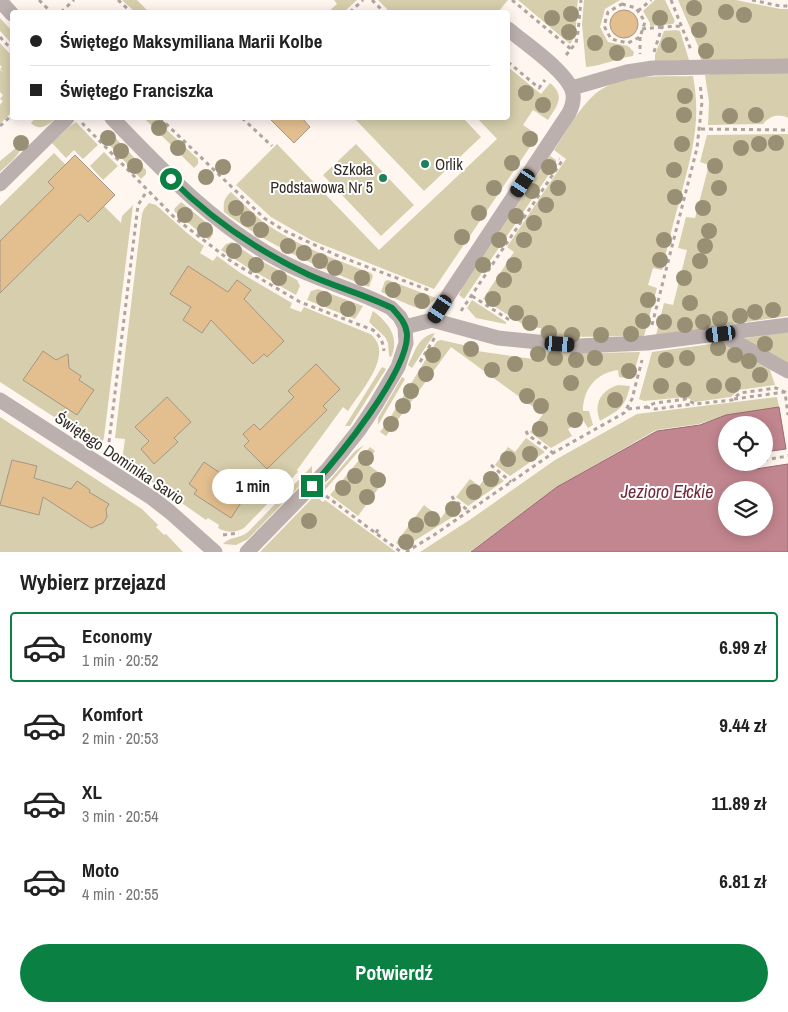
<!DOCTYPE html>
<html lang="pl">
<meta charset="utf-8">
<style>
:root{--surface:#fff;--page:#f6f6f6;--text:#222;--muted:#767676;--line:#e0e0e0;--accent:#0b8043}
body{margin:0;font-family:"Archivo Narrow",sans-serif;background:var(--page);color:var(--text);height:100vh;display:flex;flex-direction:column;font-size:19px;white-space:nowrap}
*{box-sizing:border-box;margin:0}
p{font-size:16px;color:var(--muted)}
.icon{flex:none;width:28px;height:28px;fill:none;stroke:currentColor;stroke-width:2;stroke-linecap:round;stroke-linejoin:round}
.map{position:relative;height:552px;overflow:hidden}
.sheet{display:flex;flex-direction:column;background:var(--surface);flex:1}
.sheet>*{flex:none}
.banner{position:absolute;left:10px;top:10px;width:500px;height:110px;border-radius:5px;box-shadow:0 2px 12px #0003;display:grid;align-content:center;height:110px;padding:0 20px;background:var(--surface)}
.tools{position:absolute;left:718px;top:416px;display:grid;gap:10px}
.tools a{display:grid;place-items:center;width:55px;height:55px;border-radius:50%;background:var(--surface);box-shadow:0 2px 12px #0003;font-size:25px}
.end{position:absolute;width:22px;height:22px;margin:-11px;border:6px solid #0b8043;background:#fff;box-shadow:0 0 0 2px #fff}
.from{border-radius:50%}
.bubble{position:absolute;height:35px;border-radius:18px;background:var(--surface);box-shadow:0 2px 12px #0003;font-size:16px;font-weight:700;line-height:35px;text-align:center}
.car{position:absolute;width:15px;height:30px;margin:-15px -8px;border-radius:6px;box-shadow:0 0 4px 1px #0007;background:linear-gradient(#222 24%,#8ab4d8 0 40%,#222 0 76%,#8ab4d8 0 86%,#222 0)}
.banner b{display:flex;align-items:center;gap:18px;height:48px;font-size:19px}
.banner b+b{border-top:1px solid var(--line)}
.banner i{width:12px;height:12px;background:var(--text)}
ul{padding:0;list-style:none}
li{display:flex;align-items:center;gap:15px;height:70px;margin:0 10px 8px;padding:0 10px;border:2px solid transparent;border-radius:5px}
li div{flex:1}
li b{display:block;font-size:19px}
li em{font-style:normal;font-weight:700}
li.active{border-color:var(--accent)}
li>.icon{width:45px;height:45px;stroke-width:1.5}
h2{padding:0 20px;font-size:22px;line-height:60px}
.primary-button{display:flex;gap:10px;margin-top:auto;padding:10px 20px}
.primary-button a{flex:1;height:58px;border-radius:30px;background:var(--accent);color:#fff;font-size:20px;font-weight:700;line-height:58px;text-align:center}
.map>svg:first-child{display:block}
</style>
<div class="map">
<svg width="788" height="552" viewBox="0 0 788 552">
<rect width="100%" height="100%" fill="#fff6f0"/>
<path fill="#d6ceac" d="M122,0H137L149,12H135Z
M334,0H357L344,12H328L337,4Z
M378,0H508L498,12H390Z
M518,0H578C576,12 578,35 570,44Z
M584,0H620L605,9L600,27L608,42L628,46L634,52L633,56C617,58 602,66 586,67L582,24Z
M655,0H665L675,21L673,24L650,26V23L643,11Z
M678,0H736L780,9H788V118C778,113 770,116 763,124L708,125L709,102L705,75H709V60H701L698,46Z
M0,18L12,31V44L0,31Z
M676,30L680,31L689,60L655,61V55L664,31Z
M0,43L12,56V112L0,124V105L3,101L0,99L3,95L0,92V70L4,73L0,69L2,67L0,65Z
M508,67L541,94L550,83C566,96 557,106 548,120L533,110L523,125L538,135L434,289L311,240L271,217L236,185L277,144L379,250L497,139L477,118H508Z
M693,76C701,120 693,149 682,191C675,217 668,243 662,270L653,268L648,285L657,288L644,336L566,337L540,335L541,328L527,327L483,299L514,252L507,247L566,159L554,150C567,131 578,109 595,94C621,72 662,77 693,76Z
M35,118H56C48,125 40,132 31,123Z
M144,118H154L198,159V164L194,168Z
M354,118H463L481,137L424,191Z
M76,122L98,145L83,159L74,150L66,158L52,143L70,126Z
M108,130L146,170V174L141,179L102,137Z
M788,134V316L656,335L664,303L673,305L687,250L678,248L686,217L695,218L709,165L700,162L707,135Z
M18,137L21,138C26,152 9,163 0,172V161L17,147L16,138Z
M356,144L414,205L381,236L323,175Z
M104,152L118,166L103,180L90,166Z
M54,153L66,165L48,182L104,206L121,223L122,216L133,205L104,437L103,441L96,444L0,382V206Z
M550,156L556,160V164L464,299L459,295L462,288Z
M231,192C241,201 251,212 262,221C295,245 334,259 371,273L373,276L369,287C317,267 268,245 224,212C223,203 224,198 231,192Z
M181,202L212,227L213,234L209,240L175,212L174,209Z
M149,203L156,205L187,233L204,246L200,253L213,261L217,256L239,272L292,303L290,308L301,312L304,307L370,334C396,353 360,392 348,411L343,407L297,470L298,472L244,528C235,533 227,533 218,528L219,525L208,518L206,520L122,461L125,439L115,438L142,214L144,209Z
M232,242L252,256L297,280L300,286L296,295L250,269L221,250L226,244Z
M388,280L436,298L425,309C417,310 390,296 381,292L385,281Z
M318,289L363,306L355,319L307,300L311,291Z
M472,300L506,322V324L476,318L467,308Z
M373,311C389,323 400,338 391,357L389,356L388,343L385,337L369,322Z
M788,332V363L741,339Z
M435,333L412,368L408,365C415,352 418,336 435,333Z
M441,340L477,348V351L533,359L535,350L596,353L640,352L632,379L619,377L618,370C596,373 583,389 583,411H589L593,425L588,428L583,420L568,429L572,436L551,448L530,432L543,414L451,347L386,436L380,432L390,418L437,341Z
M719,343L728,345L770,370L775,385L739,390L731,397L695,402L686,397L644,401L639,399L652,352Z
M382,367L386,369L350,426H345Z
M402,377L405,379L378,425V418Z
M618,385L630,386C625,408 619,410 600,421C593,404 601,390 618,385Z
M777,397L779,407L726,415L699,424L656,430L557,487L470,552H420L471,519L555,460L637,414Z
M0,417L142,509L158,525L156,527L164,535L166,534L183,552H0Z
M526,438L545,452L510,476L495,465L508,447L515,452Z
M364,445L318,498L323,502L325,500L396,552H260L331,479L355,451Z
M370,447L375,451L366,463L386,478L358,516L330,495Z
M312,466V473L248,539L236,545L223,544C231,536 239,539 248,532Z
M491,471L504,481L468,506L456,497L470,479L479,486Z
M452,503L462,511L403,548L396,543L424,505L441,518Z"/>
<path fill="#c28690" stroke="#976b70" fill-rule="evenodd" d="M779,407L786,449L764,452V425H726V462L741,463L743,471L788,464V552H471L557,487L657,431L700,425L726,415ZM726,490H764V528H726Z"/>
<path fill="#e3bf90" stroke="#a49684" d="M610 24a14 14 0 1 1 28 0a14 14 0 1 1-28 0Z
M269,118H302L310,127L294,143Z
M75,155L115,195L88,222L80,214L0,293V241L54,188L48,182Z
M188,266L228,292L237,280L251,290L244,299L284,341L267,357L264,354L253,364L211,320L202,333L183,320L191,307L170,294Z
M43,351L56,360L68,354L69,368L81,376L79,380L94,390L77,415L23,380Z
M316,364L340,389L323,406L327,410L267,469L244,446L249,441L243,434L254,424L260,430L294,397L288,391Z
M167,397L191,422L174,438L178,442L154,464L141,449L149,441L135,427Z
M12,460L37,466L34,478L71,489L77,481L90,490L89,492L109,504L106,509L107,517L103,523L91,528L43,497L39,515L0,505Z
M204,462L248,492L231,518L194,494L197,490L189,484Z"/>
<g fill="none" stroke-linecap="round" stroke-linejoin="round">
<path stroke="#aea59f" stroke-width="3" stroke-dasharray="4 4" stroke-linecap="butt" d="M39,0L51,12
M118,0L131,12
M372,0L384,12
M512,0L571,49
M671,0L691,50
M752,0L780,6H788
M622,4L636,8L645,22L640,37L628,43L611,39L604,26L608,12Z
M638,11L651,0
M61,12L74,0
M350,12L363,0
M642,29L662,27
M0,37L12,50
M640,37V54
M654,52L662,27L683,26
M566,55L576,43L578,32L581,0
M508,62L539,88L545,80
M160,118L264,218L285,231L336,255L431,291
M242,118L272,146
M82,123L175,218L232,262L300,302L373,330C380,336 383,341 384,351
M0,126L12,115
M701,129L788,130
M472,296L511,321
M461,311L562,161L559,159
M652,325L697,148L702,102L700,83
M420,362L435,337
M734,399L785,392L788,415
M646,407L655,409L694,404
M628,409L646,407L655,403L686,399L695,404L732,400L740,393L776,388L785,392H788
M526,431L528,435L553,453
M108,450L138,205L147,191
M764,460L788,456
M747,463L748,462
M491,465L511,482
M326,496L401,552
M452,496L454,500L469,511
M376,533L379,528
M223,535L239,533
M406,552L434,535L553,453L624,413L632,399L642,360"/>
<path stroke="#bcb0ae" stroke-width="15" d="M0,1L12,14
M572,88L627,72L653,68L788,66
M112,118C163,171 213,224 279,260C315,280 356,289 391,308L400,317L405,327L406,343L398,367L375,406L359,430L328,469L247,552
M0,184L67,118
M432,320L569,113C572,107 574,101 573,94C570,73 524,43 508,29
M405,327L432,320L498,338L578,346L647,343L788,325
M721,334L788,371
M0,400L152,498L170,512L215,552"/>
</g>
<g fill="#998f74">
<circle cx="694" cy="8" r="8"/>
<circle cx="726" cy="12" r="8"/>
<circle cx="571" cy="14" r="8"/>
<circle cx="744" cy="15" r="8"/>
<circle cx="552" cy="18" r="8"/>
<circle cx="660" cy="18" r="8"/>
<circle cx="699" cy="30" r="8"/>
<circle cx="569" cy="32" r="8"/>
<circle cx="595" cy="43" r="8"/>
<circle cx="669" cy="45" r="8"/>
<circle cx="706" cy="51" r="8"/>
<circle cx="617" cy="53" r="8"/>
<circle cx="526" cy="93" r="8"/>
<circle cx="685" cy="96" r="8"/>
<circle cx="543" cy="105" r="8"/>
<circle cx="684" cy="115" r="8"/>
<circle cx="756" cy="115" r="8"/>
<circle cx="730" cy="116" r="8"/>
<circle cx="159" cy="128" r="8"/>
<circle cx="108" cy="138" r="8"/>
<circle cx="530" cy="139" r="8"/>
<circle cx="21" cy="143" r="8"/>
<circle cx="776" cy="143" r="8"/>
<circle cx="682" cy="144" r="8"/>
<circle cx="759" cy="144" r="8"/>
<circle cx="178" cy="148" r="8"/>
<circle cx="741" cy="148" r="8"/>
<circle cx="121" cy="151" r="8"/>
<circle cx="512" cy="163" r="8"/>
<circle cx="135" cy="166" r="8"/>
<circle cx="715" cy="166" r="8"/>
<circle cx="223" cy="167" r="8"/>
<circle cx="549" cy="167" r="8"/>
<circle cx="674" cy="170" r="8"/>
<circle cx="206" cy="177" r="8"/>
<circle cx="494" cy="188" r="8"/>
<circle cx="558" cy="188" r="8"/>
<circle cx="719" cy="188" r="8"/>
<circle cx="532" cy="191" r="8"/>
<circle cx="675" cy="197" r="8"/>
<circle cx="546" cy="205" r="8"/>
<circle cx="236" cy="208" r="8"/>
<circle cx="703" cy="208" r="8"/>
<circle cx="479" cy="213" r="8"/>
<circle cx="185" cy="215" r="8"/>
<circle cx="516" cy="216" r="8"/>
<circle cx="248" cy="219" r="8"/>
<circle cx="534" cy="223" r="8"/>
<circle cx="205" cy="230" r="8"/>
<circle cx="261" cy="230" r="8"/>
<circle cx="709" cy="231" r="8"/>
<circle cx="462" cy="237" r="8"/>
<circle cx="499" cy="240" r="8"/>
<circle cx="524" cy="240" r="8"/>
<circle cx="664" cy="240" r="8"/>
<circle cx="288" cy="246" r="8"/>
<circle cx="705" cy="246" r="8"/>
<circle cx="234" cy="251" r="8"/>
<circle cx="304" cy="253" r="8"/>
<circle cx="660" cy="260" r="8"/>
<circle cx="320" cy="261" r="8"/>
<circle cx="700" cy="261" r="8"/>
<circle cx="256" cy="265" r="8"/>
<circle cx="483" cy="265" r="8"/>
<circle cx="514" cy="265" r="8"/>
<circle cx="335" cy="268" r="8"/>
<circle cx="279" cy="278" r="8"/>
<circle cx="362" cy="278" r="8"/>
<circle cx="684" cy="278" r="8"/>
<circle cx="504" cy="280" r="8"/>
<circle cx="393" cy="290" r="8"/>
<circle cx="324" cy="299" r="8"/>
<circle cx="493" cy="299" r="8"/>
<circle cx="648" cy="300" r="8"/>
<circle cx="422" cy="301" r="8"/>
<circle cx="690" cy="303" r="8"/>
<circle cx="348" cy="309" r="8"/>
<circle cx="773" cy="310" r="8"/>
<circle cx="755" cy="312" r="8"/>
<circle cx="516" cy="313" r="8"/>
<circle cx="740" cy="316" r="8"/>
<circle cx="720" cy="319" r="8"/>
<circle cx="643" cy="321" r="8"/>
<circle cx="664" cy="322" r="8"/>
<circle cx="703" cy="322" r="8"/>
<circle cx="530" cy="323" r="8"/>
<circle cx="685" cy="325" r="8"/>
<circle cx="549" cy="333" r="8"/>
<circle cx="631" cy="334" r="8"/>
<circle cx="572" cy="335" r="8"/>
<circle cx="601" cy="335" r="8"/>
<circle cx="765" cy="344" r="8"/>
<circle cx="718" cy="348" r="8"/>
<circle cx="471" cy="349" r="8"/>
<circle cx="538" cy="354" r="8"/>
<circle cx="433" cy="355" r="8"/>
<circle cx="735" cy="355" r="8"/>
<circle cx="555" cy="358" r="8"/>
<circle cx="595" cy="358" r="8"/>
<circle cx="687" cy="358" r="8"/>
<circle cx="576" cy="360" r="8"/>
<circle cx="666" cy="360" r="8"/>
<circle cx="749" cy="361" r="8"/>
<circle cx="515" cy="364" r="8"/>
<circle cx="492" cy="370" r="8"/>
<circle cx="629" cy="371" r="8"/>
<circle cx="426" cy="374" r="8"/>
<circle cx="760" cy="375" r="8"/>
<circle cx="571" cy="383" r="8"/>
<circle cx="733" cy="385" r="8"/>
<circle cx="661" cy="386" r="8"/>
<circle cx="714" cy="386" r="8"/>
<circle cx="684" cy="390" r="8"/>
<circle cx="411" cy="391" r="8"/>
<circle cx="527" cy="396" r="8"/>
<circle cx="615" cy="400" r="8"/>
<circle cx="403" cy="406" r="8"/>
<circle cx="541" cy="406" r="8"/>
<circle cx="575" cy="420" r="8"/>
<circle cx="391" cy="424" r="8"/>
<circle cx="540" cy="429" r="8"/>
<circle cx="530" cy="454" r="8"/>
<circle cx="366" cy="458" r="8"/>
<circle cx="508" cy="459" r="8"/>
<circle cx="355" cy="476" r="8"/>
<circle cx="491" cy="479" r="8"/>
<circle cx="378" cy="480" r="8"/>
<circle cx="343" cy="488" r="8"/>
<circle cx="474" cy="492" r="8"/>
<circle cx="367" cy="497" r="8"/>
<circle cx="453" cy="509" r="8"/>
<circle cx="432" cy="519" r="8"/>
<circle cx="309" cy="521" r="8"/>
<circle cx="416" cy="525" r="8"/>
<circle cx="406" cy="542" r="8"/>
</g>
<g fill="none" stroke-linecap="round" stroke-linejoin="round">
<path stroke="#0b8043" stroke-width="6" d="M171,179C211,219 258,251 309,275C336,287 365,295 392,308C399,316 406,323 407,334C409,371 337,459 312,486"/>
</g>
<g fill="#1c815b" stroke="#fff" stroke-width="2">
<circle cx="425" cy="164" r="5"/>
<circle cx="383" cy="178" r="5"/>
</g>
<g text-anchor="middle" stroke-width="4" stroke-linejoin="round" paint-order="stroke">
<g font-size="16" fill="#342b26" stroke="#fff" text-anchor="start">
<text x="435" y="170">Orlik</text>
<text x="373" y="175" text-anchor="end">Szkoła<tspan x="373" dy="18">Podstawowa Nr 5</tspan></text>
</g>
<g font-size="16" fill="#342b26" stroke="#fff">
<text transform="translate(120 458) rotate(34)" y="6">Świętego Dominika Savio</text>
</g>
<g font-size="18" font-style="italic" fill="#71283a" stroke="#fff">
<text x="667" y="498">Jezioro Ełckie</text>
</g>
</g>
</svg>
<div class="tools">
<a><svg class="icon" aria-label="locate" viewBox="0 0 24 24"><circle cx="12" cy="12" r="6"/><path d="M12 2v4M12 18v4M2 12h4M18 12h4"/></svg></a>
<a><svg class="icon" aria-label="layers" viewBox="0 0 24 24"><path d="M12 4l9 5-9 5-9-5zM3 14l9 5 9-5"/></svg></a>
</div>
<i class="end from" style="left:171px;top:179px"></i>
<i class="end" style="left:312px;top:486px"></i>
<div class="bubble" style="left:212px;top:469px;width:82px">1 min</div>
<i class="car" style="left:523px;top:183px;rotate:214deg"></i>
<i class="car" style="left:440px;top:309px;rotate:213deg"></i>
<i class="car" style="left:721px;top:334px;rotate:263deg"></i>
<i class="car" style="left:560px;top:344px;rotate:94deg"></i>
<div class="banner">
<b><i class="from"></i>Świętego Maksymiliana Marii Kolbe</b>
<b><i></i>Świętego Franciszka</b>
</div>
</div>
<section class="sheet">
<h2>Wybierz przejazd</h2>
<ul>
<li class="active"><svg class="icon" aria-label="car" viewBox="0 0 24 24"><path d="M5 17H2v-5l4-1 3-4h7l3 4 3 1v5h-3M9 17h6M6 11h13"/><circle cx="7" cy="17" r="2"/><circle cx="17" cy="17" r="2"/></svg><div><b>Economy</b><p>1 min · 20:52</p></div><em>6.99 zł</em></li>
<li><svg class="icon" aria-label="car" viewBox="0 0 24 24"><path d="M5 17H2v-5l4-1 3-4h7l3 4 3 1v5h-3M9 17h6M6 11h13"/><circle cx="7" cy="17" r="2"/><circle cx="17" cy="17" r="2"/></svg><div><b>Komfort</b><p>2 min · 20:53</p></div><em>9.44 zł</em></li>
<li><svg class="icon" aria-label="car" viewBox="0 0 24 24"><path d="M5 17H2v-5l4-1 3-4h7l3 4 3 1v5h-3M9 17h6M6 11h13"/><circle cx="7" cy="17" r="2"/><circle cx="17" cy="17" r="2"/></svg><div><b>XL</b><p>3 min · 20:54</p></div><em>11.89 zł</em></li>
<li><svg class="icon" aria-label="car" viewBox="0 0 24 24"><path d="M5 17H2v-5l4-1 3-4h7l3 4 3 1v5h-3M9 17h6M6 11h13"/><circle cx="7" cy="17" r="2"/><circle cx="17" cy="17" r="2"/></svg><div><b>Moto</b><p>4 min · 20:55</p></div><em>6.81 zł</em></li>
</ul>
<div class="primary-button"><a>Potwierdź</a></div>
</section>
